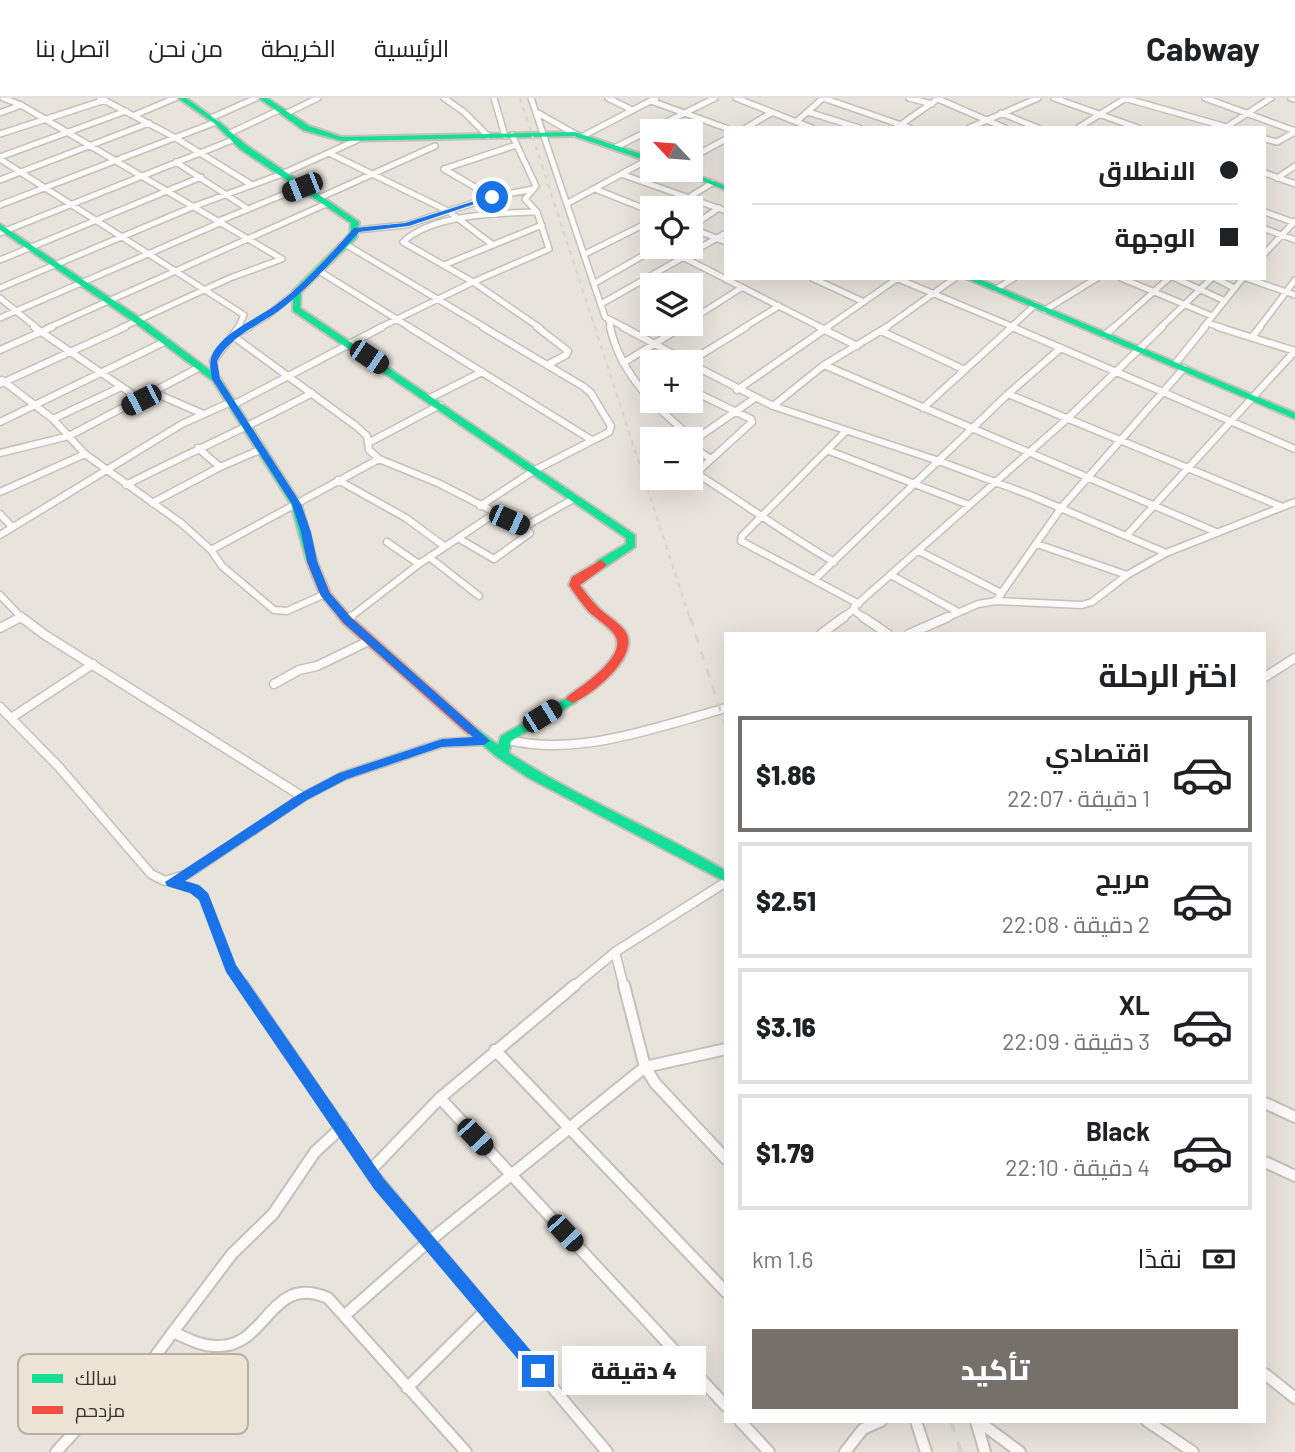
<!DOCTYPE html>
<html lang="ar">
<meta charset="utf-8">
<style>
:root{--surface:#fff;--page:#f6f6f6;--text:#202124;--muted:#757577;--line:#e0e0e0;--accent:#75716a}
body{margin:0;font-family:Barlow,Cairo,sans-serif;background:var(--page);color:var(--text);direction:rtl;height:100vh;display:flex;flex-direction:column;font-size:26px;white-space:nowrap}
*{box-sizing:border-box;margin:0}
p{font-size:23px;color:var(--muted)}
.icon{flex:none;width:38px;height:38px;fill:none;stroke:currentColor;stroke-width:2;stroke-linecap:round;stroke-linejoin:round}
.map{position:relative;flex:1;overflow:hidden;direction:ltr}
.details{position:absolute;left:724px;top:534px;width:542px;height:791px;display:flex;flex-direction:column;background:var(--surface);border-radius:0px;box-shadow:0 7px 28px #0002;direction:rtl}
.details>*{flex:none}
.banner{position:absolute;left:724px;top:28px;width:542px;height:154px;border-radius:0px;box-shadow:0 7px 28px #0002;direction:rtl;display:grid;align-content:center;height:154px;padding:0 28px;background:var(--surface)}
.needle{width:46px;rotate:296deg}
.fabs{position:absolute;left:640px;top:21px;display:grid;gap:14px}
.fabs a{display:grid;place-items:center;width:63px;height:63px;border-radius:0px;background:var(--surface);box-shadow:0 7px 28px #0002;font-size:35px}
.end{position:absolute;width:32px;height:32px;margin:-16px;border:9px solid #1a73e8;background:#fff;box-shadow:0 0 0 4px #fff}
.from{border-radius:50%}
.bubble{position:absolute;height:49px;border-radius:0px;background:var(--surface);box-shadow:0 7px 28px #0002;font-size:23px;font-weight:800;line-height:49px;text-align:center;direction:rtl}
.car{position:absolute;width:21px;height:42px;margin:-21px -10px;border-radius:9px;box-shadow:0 0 5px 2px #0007;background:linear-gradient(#222 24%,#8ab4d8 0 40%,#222 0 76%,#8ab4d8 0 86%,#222 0)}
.banner b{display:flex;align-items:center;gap:24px;height:66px;font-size:26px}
.banner b+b{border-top:2px solid var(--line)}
.banner i{width:18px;height:18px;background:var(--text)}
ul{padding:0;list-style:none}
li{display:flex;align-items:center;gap:21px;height:116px;margin:0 14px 10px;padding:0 14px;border:4px solid var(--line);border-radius:0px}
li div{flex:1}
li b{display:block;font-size:26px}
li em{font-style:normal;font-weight:800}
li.on{border-color:var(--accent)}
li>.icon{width:63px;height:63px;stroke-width:1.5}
h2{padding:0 28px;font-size:32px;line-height:84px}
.pay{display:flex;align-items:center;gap:18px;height:77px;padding:0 28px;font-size:26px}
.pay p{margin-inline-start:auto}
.cta{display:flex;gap:14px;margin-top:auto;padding:14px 28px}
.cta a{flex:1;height:80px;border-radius:0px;background:var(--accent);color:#fff;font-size:28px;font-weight:800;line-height:80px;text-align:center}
header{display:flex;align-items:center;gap:42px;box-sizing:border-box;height:98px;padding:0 35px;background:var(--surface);border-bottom:2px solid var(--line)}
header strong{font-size:33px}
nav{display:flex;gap:38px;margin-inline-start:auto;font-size:24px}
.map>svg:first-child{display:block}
</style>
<header>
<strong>Cabway</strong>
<nav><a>الرئيسية</a><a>الخريطة</a><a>من نحن</a><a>اتصل بنا</a></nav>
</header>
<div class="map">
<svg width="1295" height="1354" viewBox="0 0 1295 1354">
<rect width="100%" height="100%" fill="#e8e3db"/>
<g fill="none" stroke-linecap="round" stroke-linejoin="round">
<g stroke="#c4c0ba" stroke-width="8">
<path id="street-far3" d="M3,0L21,7L282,161L230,180L121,230
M100,0L174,39L252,87
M444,0L464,14L488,38
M494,0L505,38
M531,0L605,219L626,230
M608,0L632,12
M736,0L812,30
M823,0L910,30
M909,0L932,6
M1054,0L1138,30
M1124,0L1230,30
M1205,0L1295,33
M1291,0L1295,1
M938,1L1005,30
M651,3L726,30
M808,14L859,30
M0,15L21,7
M538,15L575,36
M1001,15L1038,30
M285,16L318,0
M135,17L175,0
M211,20L256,0
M796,24L823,0
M746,30L771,15
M896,30L939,0
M969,30L1038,0
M1078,30L1126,0
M1225,30L1271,0
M230,35L279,12
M0,36L105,2
M512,37L536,88L525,101L537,114
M583,38L656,0
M1265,41L1277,44L1295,34
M616,49L715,0
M329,55L448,113L493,147
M0,59L126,13
M691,60L726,41
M0,61L244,217L238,230
M176,64L248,111
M444,71L516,47
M444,71L492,99
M1265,75L1295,86
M621,76L726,113
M1277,80L1295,68
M0,82L149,25
M595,91L653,114
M319,100L435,48
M568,105L649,61
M0,107L216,24
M672,110L712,85
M537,114L549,151L473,184L403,144C432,116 499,115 537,114Z
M1265,114L1295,125
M219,123L302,89
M691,129L719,110
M691,130L726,144
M1265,131L1295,142
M356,132L406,127L492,99L533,91
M0,135L235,41
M345,146L486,230
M663,149L822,230
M1265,155L1295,123
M585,156L653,122
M0,162L201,79
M444,167L542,127
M319,173L411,230
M812,180L864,204
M896,180L1016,230
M1121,180L1212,218
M1175,180L1225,203
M1215,180L1234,190
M1246,180L1295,197
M473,184L540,230
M595,185L658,149
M0,190L195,108L282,76L357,42
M996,191L1014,180
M0,200L37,230
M601,206L726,135
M1045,212L1097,180
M0,220L222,124
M691,222L741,190
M609,223L611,230
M1207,225L1224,230
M48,230L326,106
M246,230L267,218L297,193
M379,230L473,184
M679,230L686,226
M743,230L779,208
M826,230L898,180
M885,230L955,180
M1010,230L1035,207
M1113,230L1169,180
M1160,230L1212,180
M1203,230L1243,180
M1259,230L1295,182"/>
</g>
<g stroke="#c4c0ba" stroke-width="9">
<path id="street-far2" d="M34,229L141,302
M409,229L590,341
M537,229L568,253L566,257L547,267
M610,229C621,278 657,311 695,342
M623,229L688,264
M819,229L857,248
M1012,229L1295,351
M881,233L965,272
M236,236L249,229
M1105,237L1114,229
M233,238L356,328L367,338L369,352L379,361L438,385L524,429L530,435L494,461L458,440
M1252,239L1260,229
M0,252L52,229
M689,264L746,229
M623,265L682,229
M691,266L773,308L939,363L1030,397L1166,455
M1175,266L1205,229
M824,267L1216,434
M216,281L213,263L239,229
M2,282L53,321L85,356L181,425L211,452L222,468L274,512L287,513L325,496
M0,286L125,229
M691,292L751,321L752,324L706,366L699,373V377C745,406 787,437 834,464
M737,292L828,229
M155,295L201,315
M1008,296L1280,408
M430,300L482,274
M233,307L382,229
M773,308L824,267L887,229
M923,310L1012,229
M53,321L121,289
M0,324L166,243
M846,333L742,438L741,443L859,506
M693,343L755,300
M368,345L440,307
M691,348L711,361
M198,350L220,369
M827,352L969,407
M0,355L69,338L200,269
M338,382L406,420L444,448
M126,387C188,355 251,328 312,295
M0,394L85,356
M152,405L220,369L262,351
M480,408L535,372L609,334L611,328L591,295L584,289L483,229
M0,416L12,429
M524,429L575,400
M0,437L182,326L231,304
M1127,437L1295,253L1218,229
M387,444L419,466
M1037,446L1127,477
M211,452L379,361
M919,453L1001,495
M429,459L479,498
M891,477L958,514
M815,481L1008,296L1061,250
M0,497L23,521
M996,503L1061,410L1184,270
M17,521L21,519
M348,521L419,466L494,416
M841,521L853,512
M866,521L856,514L854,509L1067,321L1162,229
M944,521L978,506L996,503L1082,507L1092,504L1127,477L1166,455L1295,404"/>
</g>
<g stroke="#c4c0ba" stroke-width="11">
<path id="street-far1" d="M21,519L45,537L303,699
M863,519L888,536
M347,522L351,519
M0,530L21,519
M821,536L844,519
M909,536L948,519
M1265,579L1295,560
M274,586L299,572L317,568L371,542
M0,609L59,669L151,776L165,783L188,776L303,699L343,678L442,645L484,643
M11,620L93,566
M505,641C576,660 657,629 726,610
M171,784L194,791L204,799L231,870L244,889
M615,854L624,889
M573,889L615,854L726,784"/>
</g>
<g stroke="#c4c0ba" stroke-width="14">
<path id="street" d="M243,887L370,1073
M575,887L440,1000L370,1073L607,1354
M624,887L645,969L655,985L726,1061
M495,952L726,1194
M440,1000L726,1308
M1265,1005L1295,1019
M342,1029L315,1054L273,1116L232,1156L173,1234C188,1241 203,1249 219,1248C268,1248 270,1175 328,1200L466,1354
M1265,1064L1295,1078
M344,1218L428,1144L645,969L726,951
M1265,1276L1295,1300
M407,1290L486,1212
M740,1323L769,1354
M916,1323L926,1354
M976,1323L985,1354
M978,1323L1020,1354
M1147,1323L1193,1354
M56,1354L87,1320L140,1279L173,1234
M845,1354L863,1331L881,1323"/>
</g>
<g stroke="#c4c0ba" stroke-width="4">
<path id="fast" d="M178,0H186L218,23L246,47L359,124L357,139L301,194L300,210L635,437V449L605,469H597L596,466L597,463L626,446V440L293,213V193L350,136L351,125L240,51L214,25Z
M259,0H267L309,28L342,39L575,34L653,60V65L574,38L342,43L303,32Z
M673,72H683L726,88V92Z
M0,126L140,220L219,279L301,406L317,464L316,466L312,468L307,464L291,406L213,283L134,224L0,132Z
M965,180H977L1295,315V321Z
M572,597L578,601L576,604L511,643L509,655C578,700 655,731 726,773V784L527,679L497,659L466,633L472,629L476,630L498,647L501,638Z"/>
</g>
<g stroke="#c4c0ba" stroke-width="4">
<path id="jam" d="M312,460L317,464L330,495L351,519L476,630L478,633L476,636H468L343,525L320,496L307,464Z
M601,462L606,466L605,469L580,487C585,494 590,501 597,508C605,517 618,523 625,533C642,557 591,598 572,605L566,601L568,598C582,588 630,557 614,536C608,528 597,521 589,514C582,506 575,496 569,487L572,479Z"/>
</g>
<use href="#street-far3" stroke="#fcfbfa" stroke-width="5"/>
<use href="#street-far2" stroke="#fcfbfa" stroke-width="6"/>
<use href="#street-far1" stroke="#fcfbfa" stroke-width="8"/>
<use href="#street" stroke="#fcfbfa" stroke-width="10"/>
<use href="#fast" fill="#16e098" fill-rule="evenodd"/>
<use href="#jam" fill="#f24e42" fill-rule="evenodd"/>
<path stroke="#d7d5d2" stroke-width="2" stroke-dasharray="5 5" stroke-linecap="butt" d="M520,0L690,521"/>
<path stroke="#d7d5d2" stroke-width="2.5" stroke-dasharray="9 9" stroke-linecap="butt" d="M690,519L726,630"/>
<path stroke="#d7d5d2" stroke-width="3.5" stroke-dasharray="11 11" stroke-linecap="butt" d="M951,1323L961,1354"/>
</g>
<path fill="#1a73e8" d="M490,98L496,99L409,128L359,134C335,160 312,186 285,208C262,227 232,235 217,263L220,281L301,406L311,434L317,463L329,494L351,520L490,643L484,647L442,649L347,681L307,702L185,783L199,787L208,795L236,867L384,1081L543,1267L546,1273L543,1278L538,1281L532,1278L374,1091L226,874L199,802L190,795L167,788L165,784L299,696L339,675L442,641L473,639L344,525L321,498L307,463L301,434L292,406L212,281C210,268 208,261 216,250C231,230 257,221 277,206C306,185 330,157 354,130L405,125Z"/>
<rect x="18" y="1256" width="230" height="80" rx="10" fill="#eee4d5" stroke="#b7afa3" stroke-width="2"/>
<rect x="32" y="1276" width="31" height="9" fill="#16e098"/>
<rect x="32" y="1308" width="31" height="8" fill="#f24e42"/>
<g font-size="19" fill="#37332d">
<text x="75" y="1287">سالك</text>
<text x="75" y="1319">مزدحم</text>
</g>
</svg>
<div class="fabs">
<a><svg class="needle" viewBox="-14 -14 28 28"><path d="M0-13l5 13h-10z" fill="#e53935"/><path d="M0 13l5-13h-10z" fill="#757577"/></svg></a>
<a><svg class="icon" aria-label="locate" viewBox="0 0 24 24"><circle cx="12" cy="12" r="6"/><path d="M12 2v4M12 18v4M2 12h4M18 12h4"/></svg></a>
<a><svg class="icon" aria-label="layers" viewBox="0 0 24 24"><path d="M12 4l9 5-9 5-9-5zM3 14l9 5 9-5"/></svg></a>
<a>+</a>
<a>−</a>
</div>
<i class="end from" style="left:492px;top:99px"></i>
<i class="end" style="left:538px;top:1273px"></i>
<div class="bubble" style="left:562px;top:1248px;width:144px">4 دقيقة</div>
<i class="car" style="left:302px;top:89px;rotate:248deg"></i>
<i class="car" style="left:369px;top:259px;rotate:124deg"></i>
<i class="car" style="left:141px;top:302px;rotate:243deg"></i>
<i class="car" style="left:509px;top:422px;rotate:114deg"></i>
<i class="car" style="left:542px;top:618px;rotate:58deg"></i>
<i class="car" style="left:475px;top:1039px;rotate:137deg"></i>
<i class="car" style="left:565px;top:1135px;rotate:137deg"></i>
<div class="banner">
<b><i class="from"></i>الانطلاق</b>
<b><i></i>الوجهة</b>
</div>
<section class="details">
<h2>اختر الرحلة</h2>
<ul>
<li class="on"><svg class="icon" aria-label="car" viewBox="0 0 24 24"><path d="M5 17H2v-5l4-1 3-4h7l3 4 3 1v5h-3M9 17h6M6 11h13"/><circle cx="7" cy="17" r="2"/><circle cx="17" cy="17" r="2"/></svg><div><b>اقتصادي</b><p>1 دقيقة · 22:07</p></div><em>$1.86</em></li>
<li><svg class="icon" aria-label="car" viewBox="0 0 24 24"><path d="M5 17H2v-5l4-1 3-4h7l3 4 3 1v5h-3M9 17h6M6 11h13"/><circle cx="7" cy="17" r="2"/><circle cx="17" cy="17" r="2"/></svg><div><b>مريح</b><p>2 دقيقة · 22:08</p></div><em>$2.51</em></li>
<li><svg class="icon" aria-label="car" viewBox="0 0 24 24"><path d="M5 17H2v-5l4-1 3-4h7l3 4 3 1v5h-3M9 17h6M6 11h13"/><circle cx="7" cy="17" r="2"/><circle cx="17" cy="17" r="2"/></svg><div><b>XL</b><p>3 دقيقة · 22:09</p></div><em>$3.16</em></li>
<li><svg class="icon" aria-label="car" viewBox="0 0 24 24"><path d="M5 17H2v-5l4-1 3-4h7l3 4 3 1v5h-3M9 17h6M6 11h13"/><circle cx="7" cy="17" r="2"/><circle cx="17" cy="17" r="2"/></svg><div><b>Black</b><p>4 دقيقة · 22:10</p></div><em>$1.79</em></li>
</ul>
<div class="pay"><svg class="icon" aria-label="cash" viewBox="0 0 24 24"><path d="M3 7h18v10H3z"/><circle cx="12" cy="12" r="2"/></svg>نقدًا<p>1.6 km</p></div>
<div class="cta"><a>تأكيد</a></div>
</section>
</div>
